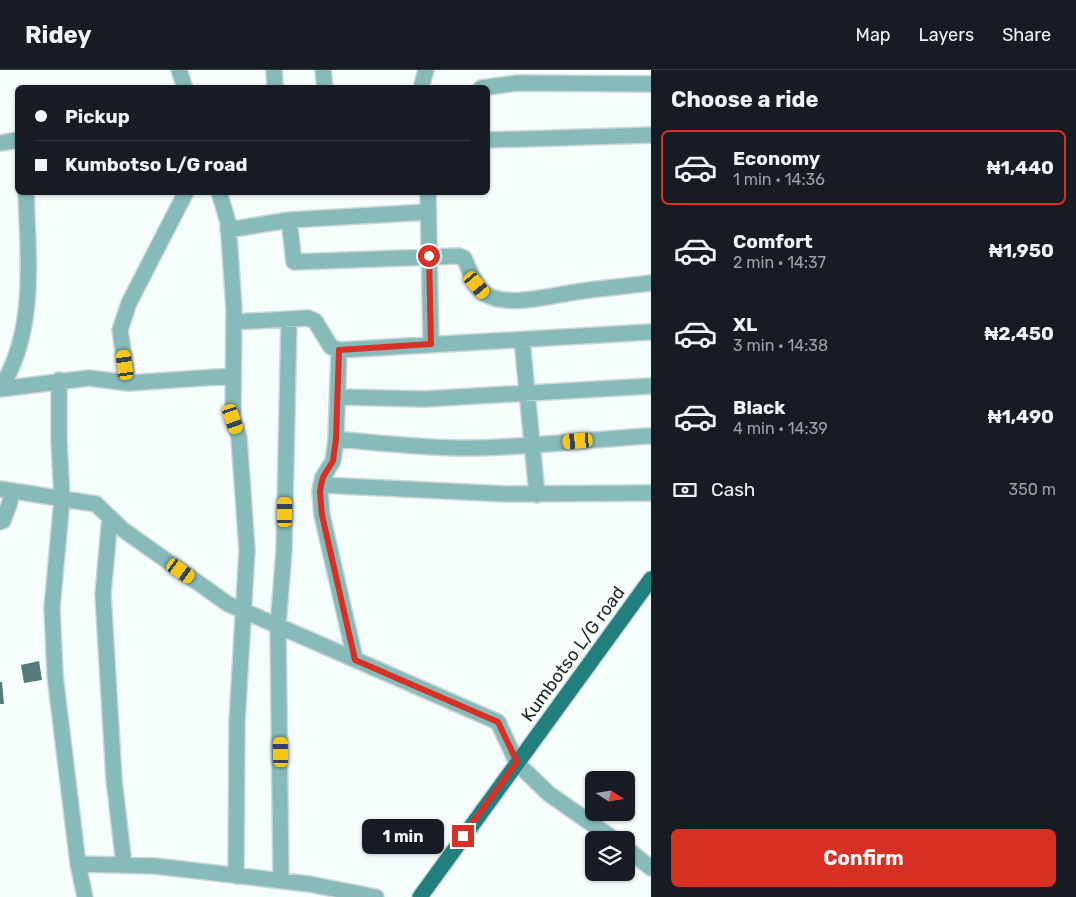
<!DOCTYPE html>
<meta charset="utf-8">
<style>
:root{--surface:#171b24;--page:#20242c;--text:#f1f3f6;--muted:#9ea1a6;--line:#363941;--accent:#d93025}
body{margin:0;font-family:Rubik,sans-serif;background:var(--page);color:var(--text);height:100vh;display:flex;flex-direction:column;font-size:19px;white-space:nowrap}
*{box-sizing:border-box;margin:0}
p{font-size:16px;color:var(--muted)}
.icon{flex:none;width:28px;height:28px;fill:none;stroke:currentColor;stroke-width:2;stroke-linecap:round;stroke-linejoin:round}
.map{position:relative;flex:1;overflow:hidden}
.sheet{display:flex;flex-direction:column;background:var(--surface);width:425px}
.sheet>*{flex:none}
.top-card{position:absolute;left:15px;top:15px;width:475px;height:110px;border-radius:8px;box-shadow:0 1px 4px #0004;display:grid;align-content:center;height:110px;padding:0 20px;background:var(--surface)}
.needle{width:32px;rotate:102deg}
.buttons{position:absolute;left:585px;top:701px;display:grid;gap:10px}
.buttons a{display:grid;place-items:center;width:50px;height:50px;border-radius:8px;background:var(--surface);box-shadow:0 1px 4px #0004;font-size:25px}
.end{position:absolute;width:22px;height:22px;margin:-11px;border:6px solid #d93025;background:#fff;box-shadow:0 0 0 2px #fff}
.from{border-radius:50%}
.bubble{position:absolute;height:35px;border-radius:8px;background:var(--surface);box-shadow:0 1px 4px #0004;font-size:16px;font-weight:700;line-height:35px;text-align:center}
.car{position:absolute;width:15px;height:30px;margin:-15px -8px;border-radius:6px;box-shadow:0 0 4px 1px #0007;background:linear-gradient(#f5c518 24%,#345 0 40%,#f5c518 0 76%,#345 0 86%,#f5c518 0)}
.top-card b{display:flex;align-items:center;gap:18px;height:48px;font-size:19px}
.top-card b+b{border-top:1px solid var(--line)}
.top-card i{width:12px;height:12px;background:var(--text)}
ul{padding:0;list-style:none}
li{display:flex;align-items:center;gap:15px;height:75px;margin:0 10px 8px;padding:0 10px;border:2px solid transparent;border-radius:8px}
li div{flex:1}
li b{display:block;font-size:19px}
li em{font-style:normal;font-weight:700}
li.current{border-color:var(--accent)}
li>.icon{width:45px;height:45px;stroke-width:1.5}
h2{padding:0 20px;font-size:22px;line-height:60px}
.pay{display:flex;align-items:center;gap:12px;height:55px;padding:0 20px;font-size:19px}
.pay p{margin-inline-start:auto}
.cta{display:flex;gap:10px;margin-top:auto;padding:10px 20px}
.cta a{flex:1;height:58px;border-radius:8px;background:var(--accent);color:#fff;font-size:20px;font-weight:700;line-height:58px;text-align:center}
header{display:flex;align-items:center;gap:30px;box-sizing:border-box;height:70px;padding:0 25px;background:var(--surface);border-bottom:1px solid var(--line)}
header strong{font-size:24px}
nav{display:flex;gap:28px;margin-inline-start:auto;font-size:18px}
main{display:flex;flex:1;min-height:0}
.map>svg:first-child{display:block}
</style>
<header>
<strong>Ridey</strong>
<nav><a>Map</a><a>Layers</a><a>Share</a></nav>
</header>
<main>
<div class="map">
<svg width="651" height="827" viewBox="0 0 651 827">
<rect width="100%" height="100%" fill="#f5fdfd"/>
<path fill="#567b7a" d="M39,591L42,610L24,613L21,595Z
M0,612H2L4,634H0Z"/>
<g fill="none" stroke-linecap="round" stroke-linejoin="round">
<g stroke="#cdd6d6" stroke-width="18">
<path id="minor" d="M179,0L185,18
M274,0L275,18
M323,0L325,18
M421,18L426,0
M481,18L517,13L651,14
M488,70L651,65
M0,73L18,70
M219,122L228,152L234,238L233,349L239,367L247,480L237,652L236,806
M428,122L431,274
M289,150L428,142
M228,160L289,150L294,192L459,186L464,188C470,200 474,216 485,224C509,239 556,224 583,221C605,218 628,216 651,213
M234,252L308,248L315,251L331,277L339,280L651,262
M522,270L537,425
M339,280L336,369L333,391L323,407L321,415L320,422L322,445L355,589
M59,310V370L62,429L52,538L55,605L78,794L85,827
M128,313L120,260L129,233L186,122
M0,319L89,308L128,313L233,306
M0,319C37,262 28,188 26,122
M338,327L424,329L651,316
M336,369C377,373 417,377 457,378C522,379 587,369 651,366
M321,415L507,424L651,423
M0,419L96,434L122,459L228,534L498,652L517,693L549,724L615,770
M110,447L103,524L114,709L124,795
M0,452L3,451L10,432L11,421
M626,778L651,798
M78,794L155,796L309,814L376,827
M281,811L278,556L284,481L289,249"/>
</g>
<g stroke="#cdd6d6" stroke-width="18">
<path id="major" d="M420,827L651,509"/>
</g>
<use href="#minor" stroke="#86bbb9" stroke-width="15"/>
<use href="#major" stroke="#21807e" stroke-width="15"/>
</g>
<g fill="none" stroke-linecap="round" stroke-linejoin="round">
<path stroke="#d93025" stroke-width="6" d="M429,186L431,274L339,280L336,369L333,391L323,407L321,415L320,422L322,445L355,590L498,652L517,692L463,766"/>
</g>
<g text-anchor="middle" stroke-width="4.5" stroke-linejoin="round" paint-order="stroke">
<g font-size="18" fill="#182727" stroke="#fff">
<text transform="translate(573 584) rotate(-54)" y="6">Kumbotso L/G road</text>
</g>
</g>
</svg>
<div class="buttons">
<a><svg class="needle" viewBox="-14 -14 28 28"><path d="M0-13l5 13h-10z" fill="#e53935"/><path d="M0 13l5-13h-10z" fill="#9ea1a6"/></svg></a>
<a><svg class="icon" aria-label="layers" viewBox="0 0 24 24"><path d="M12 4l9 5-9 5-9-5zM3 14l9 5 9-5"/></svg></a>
</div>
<i class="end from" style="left:429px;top:186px"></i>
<i class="end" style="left:463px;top:766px"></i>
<div class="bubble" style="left:362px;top:749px;width:82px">1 min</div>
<i class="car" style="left:477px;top:215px;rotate:140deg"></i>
<i class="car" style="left:125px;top:295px;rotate:352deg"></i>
<i class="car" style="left:233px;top:349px;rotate:161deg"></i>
<i class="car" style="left:578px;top:371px;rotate:265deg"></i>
<i class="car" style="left:285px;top:442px;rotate:1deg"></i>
<i class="car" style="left:181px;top:501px;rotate:125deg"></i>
<i class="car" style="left:281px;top:682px;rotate:359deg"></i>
<div class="top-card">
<b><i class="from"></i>Pickup</b>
<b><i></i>Kumbotso L/G road</b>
</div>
</div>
<section class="sheet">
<h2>Choose a ride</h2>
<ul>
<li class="current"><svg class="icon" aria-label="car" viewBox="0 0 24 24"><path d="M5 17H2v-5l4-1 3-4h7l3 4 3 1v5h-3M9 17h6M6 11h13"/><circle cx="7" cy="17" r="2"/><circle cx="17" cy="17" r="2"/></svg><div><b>Economy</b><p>1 min · 14:36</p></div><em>₦1,440</em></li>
<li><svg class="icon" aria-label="car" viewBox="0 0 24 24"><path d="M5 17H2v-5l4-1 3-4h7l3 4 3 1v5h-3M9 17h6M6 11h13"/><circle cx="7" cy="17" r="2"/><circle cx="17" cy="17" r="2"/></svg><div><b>Comfort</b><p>2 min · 14:37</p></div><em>₦1,950</em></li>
<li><svg class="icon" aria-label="car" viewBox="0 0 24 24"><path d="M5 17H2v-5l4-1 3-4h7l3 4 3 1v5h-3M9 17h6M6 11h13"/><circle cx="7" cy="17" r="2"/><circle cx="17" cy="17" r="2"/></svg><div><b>XL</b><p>3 min · 14:38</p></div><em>₦2,450</em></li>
<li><svg class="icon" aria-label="car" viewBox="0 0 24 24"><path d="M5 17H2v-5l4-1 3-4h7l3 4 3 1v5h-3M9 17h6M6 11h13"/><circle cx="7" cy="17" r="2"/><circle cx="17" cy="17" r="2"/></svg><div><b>Black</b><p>4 min · 14:39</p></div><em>₦1,490</em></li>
</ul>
<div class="pay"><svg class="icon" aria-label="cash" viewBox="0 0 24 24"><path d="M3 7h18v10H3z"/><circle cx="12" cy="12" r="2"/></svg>Cash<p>350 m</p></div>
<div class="cta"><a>Confirm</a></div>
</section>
</main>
